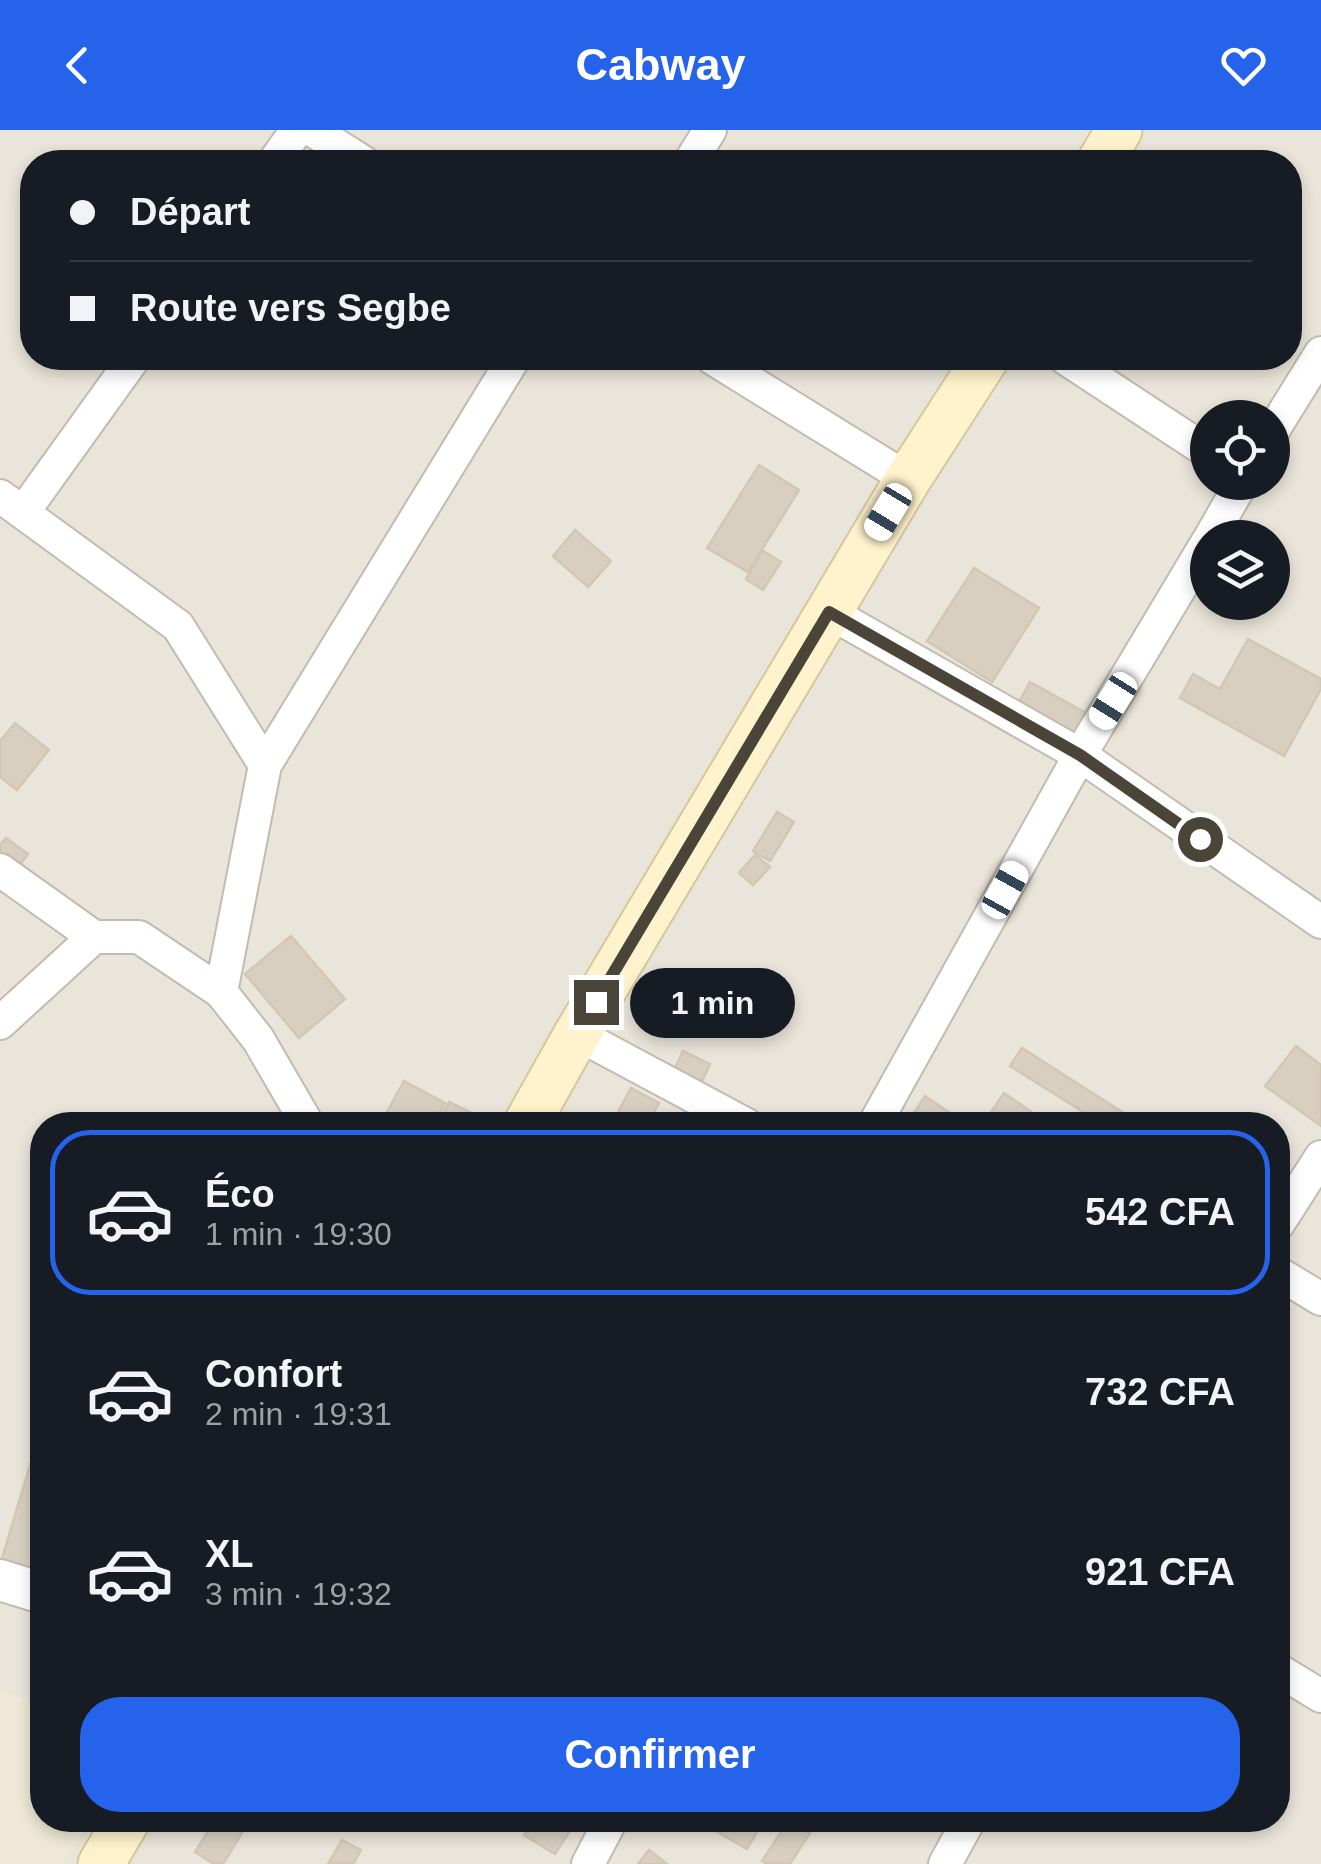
<!DOCTYPE html>
<html lang="fr">
<meta charset="utf-8">
<style>
:root{--surface:#171b24;--page:#20242c;--text:#f1f3f6;--muted:#9ea1a6;--line:#363941;--accent:#2563eb}
body{margin:0;font-family:Helvetica,sans-serif;background:var(--page);color:var(--text);height:100vh;display:flex;flex-direction:column;font-size:38px;white-space:nowrap}
*{box-sizing:border-box;margin:0}
p{font-size:32px;color:var(--muted)}
.icon{flex:none;width:55px;height:55px;fill:none;stroke:currentColor;stroke-width:2;stroke-linecap:round;stroke-linejoin:round}
.map{position:relative;flex:1;overflow:hidden}
.sheet{position:absolute;left:30px;top:982px;width:1260px;height:720px;display:flex;flex-direction:column;background:var(--surface);border-radius:40px;box-shadow:0 5px 15px #0003}
.sheet>*{flex:none}
.banner{position:absolute;left:20px;top:20px;width:1282px;height:220px;border-radius:40px;box-shadow:0 5px 15px #0003;display:grid;align-content:center;height:220px;padding:0 50px;background:var(--surface)}
.tools{position:absolute;left:1190px;top:270px;display:grid;gap:20px}
.tools a{display:grid;place-items:center;width:100px;height:100px;border-radius:50%;background:var(--surface);box-shadow:0 5px 15px #0003;font-size:50px}
.end{position:absolute;width:45px;height:45px;margin:-22px;border:12px solid #4b4439;background:#fff;box-shadow:0 0 0 5px #fff}
.from{border-radius:50%}
.bubble{position:absolute;height:70px;border-radius:35px;background:var(--surface);box-shadow:0 5px 15px #0003;font-size:32px;font-weight:700;line-height:70px;text-align:center}
.car{position:absolute;width:30px;height:60px;margin:-30px -15px;border-radius:12px;box-shadow:0 0 8px 2px #0007;background:linear-gradient(#fff 24%,#345 0 40%,#fff 0 76%,#345 0 86%,#fff 0)}
.banner b{display:flex;align-items:center;gap:35px;height:95px;font-size:38px}
.banner b+b{border-top:2px solid var(--line)}
.banner i{width:25px;height:25px;background:var(--text)}
ul{padding:18px 0 0;list-style:none}
li{display:flex;align-items:center;gap:30px;height:165px;margin:0 20px 15px;padding:0 30px;border:5px solid transparent;border-radius:40px}
li div{flex:1}
li b{display:block;font-size:38px}
li em{font-style:normal;font-weight:700}
li.active{border-color:var(--accent)}
li>.icon{width:90px;height:90px;stroke-width:1.5}
.primary-button{display:flex;gap:20px;margin-top:auto;padding:20px 50px}
.primary-button a{flex:1;height:115px;border-radius:40px;background:var(--accent);color:#fff;font-size:40px;font-weight:700;line-height:115px;text-align:center}
header{display:flex;justify-content:space-between;align-items:center;height:130px;padding:0 50px;background:var(--accent);color:#fff;font-size:45px;font-weight:700}
.map>svg:first-child{display:block}
</style>
<header><svg class="icon" aria-label="back" viewBox="0 0 24 24"><path d="M15 5l-7 7 7 7"/></svg>Cabway<svg class="icon" aria-label="heart" viewBox="0 0 24 24"><path d="M12 20l-8-8c-3-5 5-10 8-4 3-6 11-1 8 4z"/></svg></header>
<div class="map">
<svg width="1321" height="1734" viewBox="0 0 1321 1734">
<rect width="100%" height="100%" fill="#f6f3ec"/>
<path fill="#eae5da" fill-rule="evenodd" d="M0,0H1321V1734H0ZM32,32H1290V228H32ZM1208,288H1272V352H1208ZM1208,408H1272V472H1208ZM42,995H1278V1690H42Z"/>
<path fill="#efe8d6" d="M0,1561L42,1574V1690H91L62,1734H0Z"/>
<path fill="#d8cfc1" stroke="#d3c7b4" stroke-width="2.5" d="M759,335L799,360L748,442L707,418Z
M575,400L611,431L588,457L553,426Z
M763,421L781,432L763,460L746,449Z
M974,438L1039,478L992,552L927,511Z
M1248,509L1321,549V559L1284,626L1180,568L1193,544L1220,559Z
M1030,552L1086,583L1066,618L1011,586Z
M15,593L49,620L17,660L0,647V611Z
M777,682L794,692L770,731L753,721Z
M6,708L28,724L1,760L0,715Z
M755,725L770,737L753,755L739,743Z
M291,806L345,869L299,908L245,844Z
M1296,916L1321,935V996L1265,956Z
M1022,918L1125,984L1118,995H1104L1010,936Z
M683,921L710,934L702,951L675,938Z
M404,951L445,973L433,995H406L386,984Z
M631,958L659,973L647,995H611Z
M1004,963L1050,995L983,994Z
M925,966L968,995H906Z
M449,972L476,985L471,995H437Z
M33,1325L42,1328V1444L1,1432Z
M215,1690H250L223,1734H214L195,1722Z
M534,1690H577L555,1724L524,1705Z
M697,1690H764L747,1719Z
M789,1690L810,1703L790,1734H768L762,1731Z
M342,1710L361,1720L353,1734H328Z
M649,1720L667,1734H638Z"/>
<g fill="none" stroke-linecap="round" stroke-linejoin="round">
<g stroke="#c2bbae" stroke-width="36">
<path id="minor" d="M312,0L363,32
M274,32L297,0
M690,32L710,0
M712,228L908,349
M1065,228L1208,322
M1272,302L1321,223
M0,366L178,496L265,635
M24,381L134,228
M1210,408L1242,352
M829,482L1080,625L1321,792
M0,740L94,807
M221,862L265,635L514,228
M0,893L94,807H139L221,862L258,909L308,995
M577,904L747,995
M874,995L1080,625L1208,411
M1278,1094L1321,1027
M1278,1143L1321,1169
M1278,1540L1321,1566
M588,1734L611,1690
M945,1734L969,1690"/>
</g>
<g stroke="#c2bbae" stroke-width="44">
<path id="tertiary" d="M0,1450L42,1463"/>
</g>
<g stroke="#d6c79b" stroke-width="49">
<path id="secondary" d="M1100,32L1119,0
M526,995L577,904L908,349L986,228
M101,1734L127,1690"/>
</g>
<use href="#minor" stroke="#fff" stroke-width="32"/>
<use href="#tertiary" stroke="#fff" stroke-width="40"/>
<use href="#secondary" stroke="#fff3cd" stroke-width="45"/>
</g>
<g fill="none" stroke-linecap="round" stroke-linejoin="round">
<path stroke="#4b4439" stroke-width="12" d="M596,872L829,482L1080,625L1200,709"/>
</g>
</svg>
<div class="tools">
<a><svg class="icon" aria-label="locate" viewBox="0 0 24 24"><circle cx="12" cy="12" r="6"/><path d="M12 2v4M12 18v4M2 12h4M18 12h4"/></svg></a>
<a><svg class="icon" aria-label="layers" viewBox="0 0 24 24"><path d="M12 4l9 5-9 5-9-5zM3 14l9 5 9-5"/></svg></a>
</div>
<i class="end from" style="left:1200px;top:709px"></i>
<i class="end" style="left:596px;top:872px"></i>
<div class="bubble" style="left:630px;top:838px;width:165px">1 min</div>
<i class="car" style="left:888px;top:382px;rotate:211deg"></i>
<i class="car" style="left:1113px;top:571px;rotate:212deg"></i>
<i class="car" style="left:1005px;top:760px;rotate:29deg"></i>
<div class="banner">
<b><i class="from"></i>Départ</b>
<b><i></i>Route vers Segbe</b>
</div>
<section class="sheet">
<ul>
<li class="active"><svg class="icon" aria-label="car" viewBox="0 0 24 24"><path d="M5 17H2v-5l4-1 3-4h7l3 4 3 1v5h-3M9 17h6M6 11h13"/><circle cx="7" cy="17" r="2"/><circle cx="17" cy="17" r="2"/></svg><div><b>Éco</b><p>1 min · 19:30</p></div><em>542 CFA</em></li>
<li><svg class="icon" aria-label="car" viewBox="0 0 24 24"><path d="M5 17H2v-5l4-1 3-4h7l3 4 3 1v5h-3M9 17h6M6 11h13"/><circle cx="7" cy="17" r="2"/><circle cx="17" cy="17" r="2"/></svg><div><b>Confort</b><p>2 min · 19:31</p></div><em>732 CFA</em></li>
<li><svg class="icon" aria-label="car" viewBox="0 0 24 24"><path d="M5 17H2v-5l4-1 3-4h7l3 4 3 1v5h-3M9 17h6M6 11h13"/><circle cx="7" cy="17" r="2"/><circle cx="17" cy="17" r="2"/></svg><div><b>XL</b><p>3 min · 19:32</p></div><em>921 CFA</em></li>
</ul>
<div class="primary-button"><a>Confirmer</a></div>
</section>
</div>
